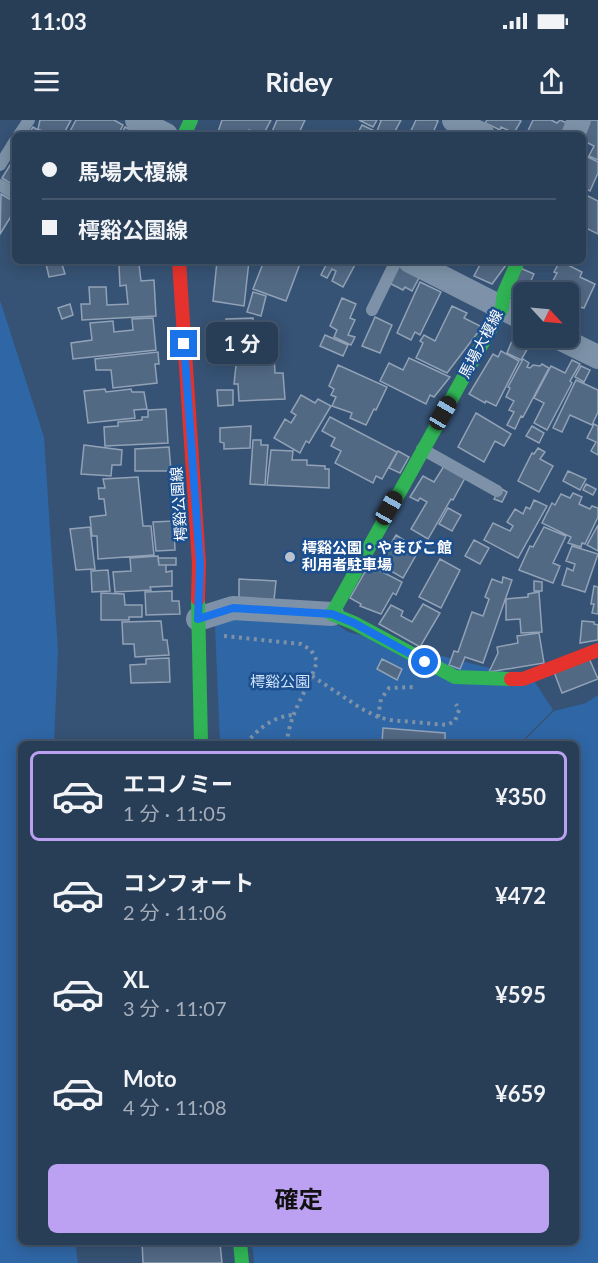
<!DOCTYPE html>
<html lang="ja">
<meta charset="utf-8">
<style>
:root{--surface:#283e57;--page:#30455d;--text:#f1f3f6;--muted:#a5aeba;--line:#44576d;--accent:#bca0f2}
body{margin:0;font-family:Lato,"Noto Sans JP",sans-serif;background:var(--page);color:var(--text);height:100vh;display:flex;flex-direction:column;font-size:22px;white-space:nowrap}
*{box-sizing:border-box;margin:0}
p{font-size:20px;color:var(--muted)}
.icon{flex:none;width:33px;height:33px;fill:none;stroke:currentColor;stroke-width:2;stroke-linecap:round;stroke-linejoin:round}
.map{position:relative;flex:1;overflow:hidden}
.drawer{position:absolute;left:18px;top:621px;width:561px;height:504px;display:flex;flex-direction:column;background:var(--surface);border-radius:9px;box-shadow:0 3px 15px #0003,0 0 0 2px var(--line)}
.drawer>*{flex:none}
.top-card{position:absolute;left:12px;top:12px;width:574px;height:132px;border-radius:9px;box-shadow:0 3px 15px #0003,0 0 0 2px var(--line);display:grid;align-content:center;height:132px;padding:0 30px;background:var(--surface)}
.needle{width:39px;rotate:116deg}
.fabs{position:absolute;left:513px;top:162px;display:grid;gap:12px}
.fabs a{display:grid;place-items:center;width:66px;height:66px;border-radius:9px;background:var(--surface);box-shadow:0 3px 15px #0003,0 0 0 2px var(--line);font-size:30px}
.end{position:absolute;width:27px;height:27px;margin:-14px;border:8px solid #1a73e8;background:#fff;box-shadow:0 0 0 3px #fff}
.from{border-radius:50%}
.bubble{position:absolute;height:42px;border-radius:9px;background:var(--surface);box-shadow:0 3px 15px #0003,0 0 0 2px var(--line);font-size:20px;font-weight:700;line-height:42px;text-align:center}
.car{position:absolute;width:18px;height:36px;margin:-18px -9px;border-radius:8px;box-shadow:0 0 4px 2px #0007;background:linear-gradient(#222 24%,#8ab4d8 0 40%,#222 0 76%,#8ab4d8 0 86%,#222 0)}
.top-card b{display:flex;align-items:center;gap:21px;height:57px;font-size:22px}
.top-card b+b{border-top:2px solid var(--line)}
.top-card i{width:15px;height:15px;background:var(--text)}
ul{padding:10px 0 0;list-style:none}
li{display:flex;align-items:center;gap:18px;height:90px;margin:0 12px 9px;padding:0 18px;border:3px solid transparent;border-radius:9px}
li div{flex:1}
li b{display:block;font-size:22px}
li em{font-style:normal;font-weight:700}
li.selected{border-color:var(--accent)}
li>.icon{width:54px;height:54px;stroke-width:1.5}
.primary-button{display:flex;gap:12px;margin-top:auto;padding:12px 30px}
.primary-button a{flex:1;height:69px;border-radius:9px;background:var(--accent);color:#111;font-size:24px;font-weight:700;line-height:69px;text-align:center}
.status{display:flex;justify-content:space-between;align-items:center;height:42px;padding:0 30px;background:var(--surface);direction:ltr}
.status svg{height:16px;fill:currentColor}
header{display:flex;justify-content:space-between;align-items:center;height:78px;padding:0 30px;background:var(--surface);font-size:27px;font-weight:700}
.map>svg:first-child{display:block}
</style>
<div class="status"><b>11:03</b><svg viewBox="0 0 49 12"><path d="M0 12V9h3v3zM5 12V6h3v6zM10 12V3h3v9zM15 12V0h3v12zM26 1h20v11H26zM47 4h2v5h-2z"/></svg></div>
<header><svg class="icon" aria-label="menu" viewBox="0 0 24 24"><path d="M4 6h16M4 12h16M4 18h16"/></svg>Ridey<svg class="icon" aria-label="share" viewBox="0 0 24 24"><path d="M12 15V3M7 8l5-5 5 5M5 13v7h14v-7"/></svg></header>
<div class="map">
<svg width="598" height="1143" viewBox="0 0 598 1143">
<rect width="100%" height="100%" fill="#365274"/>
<path fill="#2f66a5" d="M0,180L44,317L58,531L54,624H21V1122H75L78,1143H0Z
M232,496L333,502L348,512L533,559L553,590L519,624H220L215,506Z
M598,575V1143H254L252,1122H576V624H521L554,591L586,583Z"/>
<path fill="#526984" stroke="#92a2b6" stroke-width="1.5" d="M40,0H71L63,15H50L38,9Z
M76,0H114L123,5L118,15H68Z
M222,0H271L263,15L249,10L247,15H217Z
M277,0H305L298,15H265L267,12L271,14Z
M359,0H377L373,7Z
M380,0H401L393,15H385L377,11L381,1Z
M416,0H436L438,1L432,15H409Z
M487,0H519L521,1L514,13L501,7L500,10L485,3Z
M533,0H551L557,3L560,0L569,4L564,15H526Z
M585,0H598V40L589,36L594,26L584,21Z
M362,5L383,15H357Z
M33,7L46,15H28Z
M125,7L142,15H121Z
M584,35L598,42V53L590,71L584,68Z
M15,37V66L2,58Z
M1,74L15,82V90L0,114Z
M584,74L598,81V114L584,107Z
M61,141L65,154L49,157L46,144Z
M217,141H249L244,186L213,181Z
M264,141H301L286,181L253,169Z
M328,141H357L343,167L332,161L336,151L332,149L327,158L321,155Z
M482,141H509L492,164L474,156Z
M560,141L582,152L580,157L595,164L584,188L580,187L572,202L568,201V172H547L557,153L554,152Z
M139,144L141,161L154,160L156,196L82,200L81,184H90L89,167H106L107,185L128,184L126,165L120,166L119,145Z
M398,145L420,156L412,171L405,167L403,170L389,163Z
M520,148L534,154L529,165L532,166L529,172H524V182L509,176Z
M420,162L441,172L420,215L415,212L411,220L397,213Z
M253,172L266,176L261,196L247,192Z
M342,178L356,184L350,198L355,200L348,215L355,217L351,225L334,217L337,210L330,206Z
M70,184L73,195L62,199L58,188Z
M452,186L467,193L464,198L482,207L447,253L416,238L423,223L420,221L424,215L435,221Z
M375,197L392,205L380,233L362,226Z
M153,198L156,230L73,239L71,223L92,220L90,203L113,201L114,212L133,210L132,199Z
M253,198L254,219H220L219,210H226V199Z
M256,207H266L267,218L256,219Z
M516,211L524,214V218L533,219L521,240L507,233Z
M325,215L348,225L343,236L320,226Z
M501,231L519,241L496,286L486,281L485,283L469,274L493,234L498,237Z
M158,232L159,244H155L157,263L113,268L111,250H96L95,239Z
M274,235L275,253H283L285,279L239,281L238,264H234L237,236Z
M409,238L450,257L434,277L430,275L426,284L380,261L389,243L403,250Z
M523,239L529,243L527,247L530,248L533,245L540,246L542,244L549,248L523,297L521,296L515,309L507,305L514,292L509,290L514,281L506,277L510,268L508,267Z
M572,240L580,244L570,261L572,263L547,310L534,303L544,283L534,278L551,246L565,253Z
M338,245L387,267L376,290L374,289L366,305L350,298L352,293L332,286L336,277L331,275L334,269L329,266Z
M581,246L590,250L584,262L575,257Z
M576,260L598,270V292L592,305L570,295L562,312L553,308Z
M105,269L106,272L131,269L132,272H144L147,289L134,290L135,298L88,303L84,271Z
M217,270H233V285L218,286Z
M301,275L315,283L318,279L331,286L309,323L306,321L300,333L274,318L285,299L291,303L296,295L291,292Z
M166,289L168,323L105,326L104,307L118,306V302L142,300V297H148V290Z
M476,293L511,314L504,326L495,321L484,342L458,327Z
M330,297L397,332L382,359L376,356L373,363L335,343L341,331L331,326L335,318L322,311Z
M594,304L598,306V335L591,331L596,322L587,318Z
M251,306L250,328L224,329V323L220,322V308Z
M532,306L544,313L539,323L526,316Z
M253,320H261V325H268L265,365L250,364Z
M84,325L122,330L121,345H112L111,356L81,354Z
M169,327L171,351H135V329Z
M538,328L545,332L540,339L553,346L539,372L518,361L532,333L534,334Z
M271,330L293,331L292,340H307V345L325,346V349H329V368L267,365Z
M398,331L409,337L400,353L389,348Z
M444,346L465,358L453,380L451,379L428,419L411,409L427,382L420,378L418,381L410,377L423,356L434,362Z
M568,351L586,359L580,370L563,361Z
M138,357L143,406H151L154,435L98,439L97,416H92L90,397L106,395L104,379H99L98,368H105L103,359Z
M586,364L596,369L593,375L583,370Z
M500,368L507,372L502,382L494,379Z
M573,373L582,377L579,384L590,389L592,386L598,388V397L585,424L582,423L581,427L568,423L571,417L542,403L552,383L555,385L561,374L570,378Z
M534,380L547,386L518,438L484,420L493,403L510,411L513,406L507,402L515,389L523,394L526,387L530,389Z
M448,388L461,395L452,411L439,404Z
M174,401L175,430L156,431L153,402Z
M598,405V431L587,425Z
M90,407L95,449L76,450L70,409Z
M544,407L566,416L553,443L560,446L553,463L519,450L530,426L533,427Z
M396,415L419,430L403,458L379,444Z
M474,420L489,428L480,444L465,436Z
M572,426L598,434L585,472L562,465L567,448L573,451L575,444L566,441Z
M158,436L159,445H166V452L172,451V466L150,467L151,470L115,472L113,452L131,451L130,438Z
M158,438H176V445H159Z
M440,439L460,450L441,488L419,477Z
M369,445L402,462L396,475L393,473L381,494L360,486L361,484L350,478Z
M108,450L110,471L92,472L91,451Z
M503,457L512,460L483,543L465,537L460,549L449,545L454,531L458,532L472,492L483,496L489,479L485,477L492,459L502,463Z
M239,459L276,461L274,480L239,479Z
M534,461L542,462V471H534Z
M594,466L598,467V494L592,493L594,484H591Z
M172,471V481H179L180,494L146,495L145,472Z
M539,472L542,512L521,513L520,499L506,500V479L528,477V474Z
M101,473L124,474L125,485H142V497H129V500H101Z
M423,484L440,493L420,527L379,504L391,485L403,491L401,496L412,502Z
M161,501L163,520H167L169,535L135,537L134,524H123L122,502Z
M582,501L594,502V504L598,505V520L580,523Z
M539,513L544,543L489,552L498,533L497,527L518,523L517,516Z
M169,538L170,562L131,563L130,545L146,544V539Z
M589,538L598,559L562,573L554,552Z
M382,539L402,549L397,560L377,549Z
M383,608L445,613V624H382Z
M142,1122L220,1123L222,1143H143Z"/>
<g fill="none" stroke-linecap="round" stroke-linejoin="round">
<path stroke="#7d92a8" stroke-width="4" stroke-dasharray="3 4.5" stroke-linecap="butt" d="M224,516L301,524L311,530L317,541C308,572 289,591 287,624
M312,556L362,589L378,597L390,600L447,605L455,601L459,590L456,584
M378,597L381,579L389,568L414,567
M246,624C257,609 273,597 292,595"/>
<path stroke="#7d92a8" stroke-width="12" d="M19,15L29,0
M0,45L15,21
M0,65L15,74
M372,190L396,141
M422,329L497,371"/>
<path stroke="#7d92a8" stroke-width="24" d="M137,0L166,15
M454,0L483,15
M573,15L579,0
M410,141L524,199
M559,218L598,237
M198,499L233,488L332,494"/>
<path stroke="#30b455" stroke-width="14" d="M184,15L191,0
M198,479L201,624
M511,559L455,557L354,503L332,494L502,188L504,173L518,141
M240,1122L242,1143"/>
<path stroke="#e5322d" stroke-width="14" d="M179,141L199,444L198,479
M511,559H523L598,530"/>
</g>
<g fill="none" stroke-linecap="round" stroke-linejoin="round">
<path stroke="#1a73e8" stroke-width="8" d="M184,224L200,444L198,499L233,488L332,494L354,503L425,542"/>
</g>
<circle fill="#b9c2ce" stroke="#1b4f8f" stroke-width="2" cx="290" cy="437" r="6"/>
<g text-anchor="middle" stroke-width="5" stroke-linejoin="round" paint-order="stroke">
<g font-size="15" fill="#fff" stroke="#1b4f8f">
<text transform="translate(481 224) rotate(-62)" y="5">馬場大榎線</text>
<text transform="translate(179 384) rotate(-94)" y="5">樗谿公園線</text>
</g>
<g font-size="15" font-weight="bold" fill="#fff" stroke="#1b4f8f" text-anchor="start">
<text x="302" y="433">樗谿公園・やまびこ館<tspan x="302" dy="17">利用者駐車場</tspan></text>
</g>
<g font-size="15" fill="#cfe3fa" stroke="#1b4f8f">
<text x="280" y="567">樗谿公園</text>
</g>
</g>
</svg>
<div class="fabs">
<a><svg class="needle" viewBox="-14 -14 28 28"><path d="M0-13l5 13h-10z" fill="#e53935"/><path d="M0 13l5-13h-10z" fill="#a5aeba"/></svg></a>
</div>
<i class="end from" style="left:425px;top:542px"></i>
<i class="end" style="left:184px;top:224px"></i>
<div class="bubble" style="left:206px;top:202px;width:72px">1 分</div>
<i class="car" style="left:443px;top:293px;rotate:30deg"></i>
<i class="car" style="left:389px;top:388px;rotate:29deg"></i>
<div class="top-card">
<b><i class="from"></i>馬場大榎線</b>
<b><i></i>樗谿公園線</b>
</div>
<section class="drawer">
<ul>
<li class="selected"><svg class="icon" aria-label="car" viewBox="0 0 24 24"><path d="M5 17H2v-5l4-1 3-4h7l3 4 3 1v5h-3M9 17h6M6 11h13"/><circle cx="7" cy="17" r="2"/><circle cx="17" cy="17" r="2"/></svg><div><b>エコノミー</b><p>1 分 · 11:05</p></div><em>¥350</em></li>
<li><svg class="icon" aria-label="car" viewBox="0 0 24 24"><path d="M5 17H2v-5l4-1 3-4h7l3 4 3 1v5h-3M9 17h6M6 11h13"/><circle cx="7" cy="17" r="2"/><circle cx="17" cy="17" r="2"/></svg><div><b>コンフォート</b><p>2 分 · 11:06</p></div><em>¥472</em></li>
<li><svg class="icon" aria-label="car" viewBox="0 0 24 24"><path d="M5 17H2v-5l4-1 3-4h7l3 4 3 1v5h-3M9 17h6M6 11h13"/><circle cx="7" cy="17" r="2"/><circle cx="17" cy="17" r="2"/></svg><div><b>XL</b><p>3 分 · 11:07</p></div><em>¥595</em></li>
<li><svg class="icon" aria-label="car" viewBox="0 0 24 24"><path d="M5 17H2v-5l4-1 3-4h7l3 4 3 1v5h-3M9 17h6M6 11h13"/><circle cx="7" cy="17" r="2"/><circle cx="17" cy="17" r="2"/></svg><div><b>Moto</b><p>4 分 · 11:08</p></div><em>¥659</em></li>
</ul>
<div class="primary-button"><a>確定</a></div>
</section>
</div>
